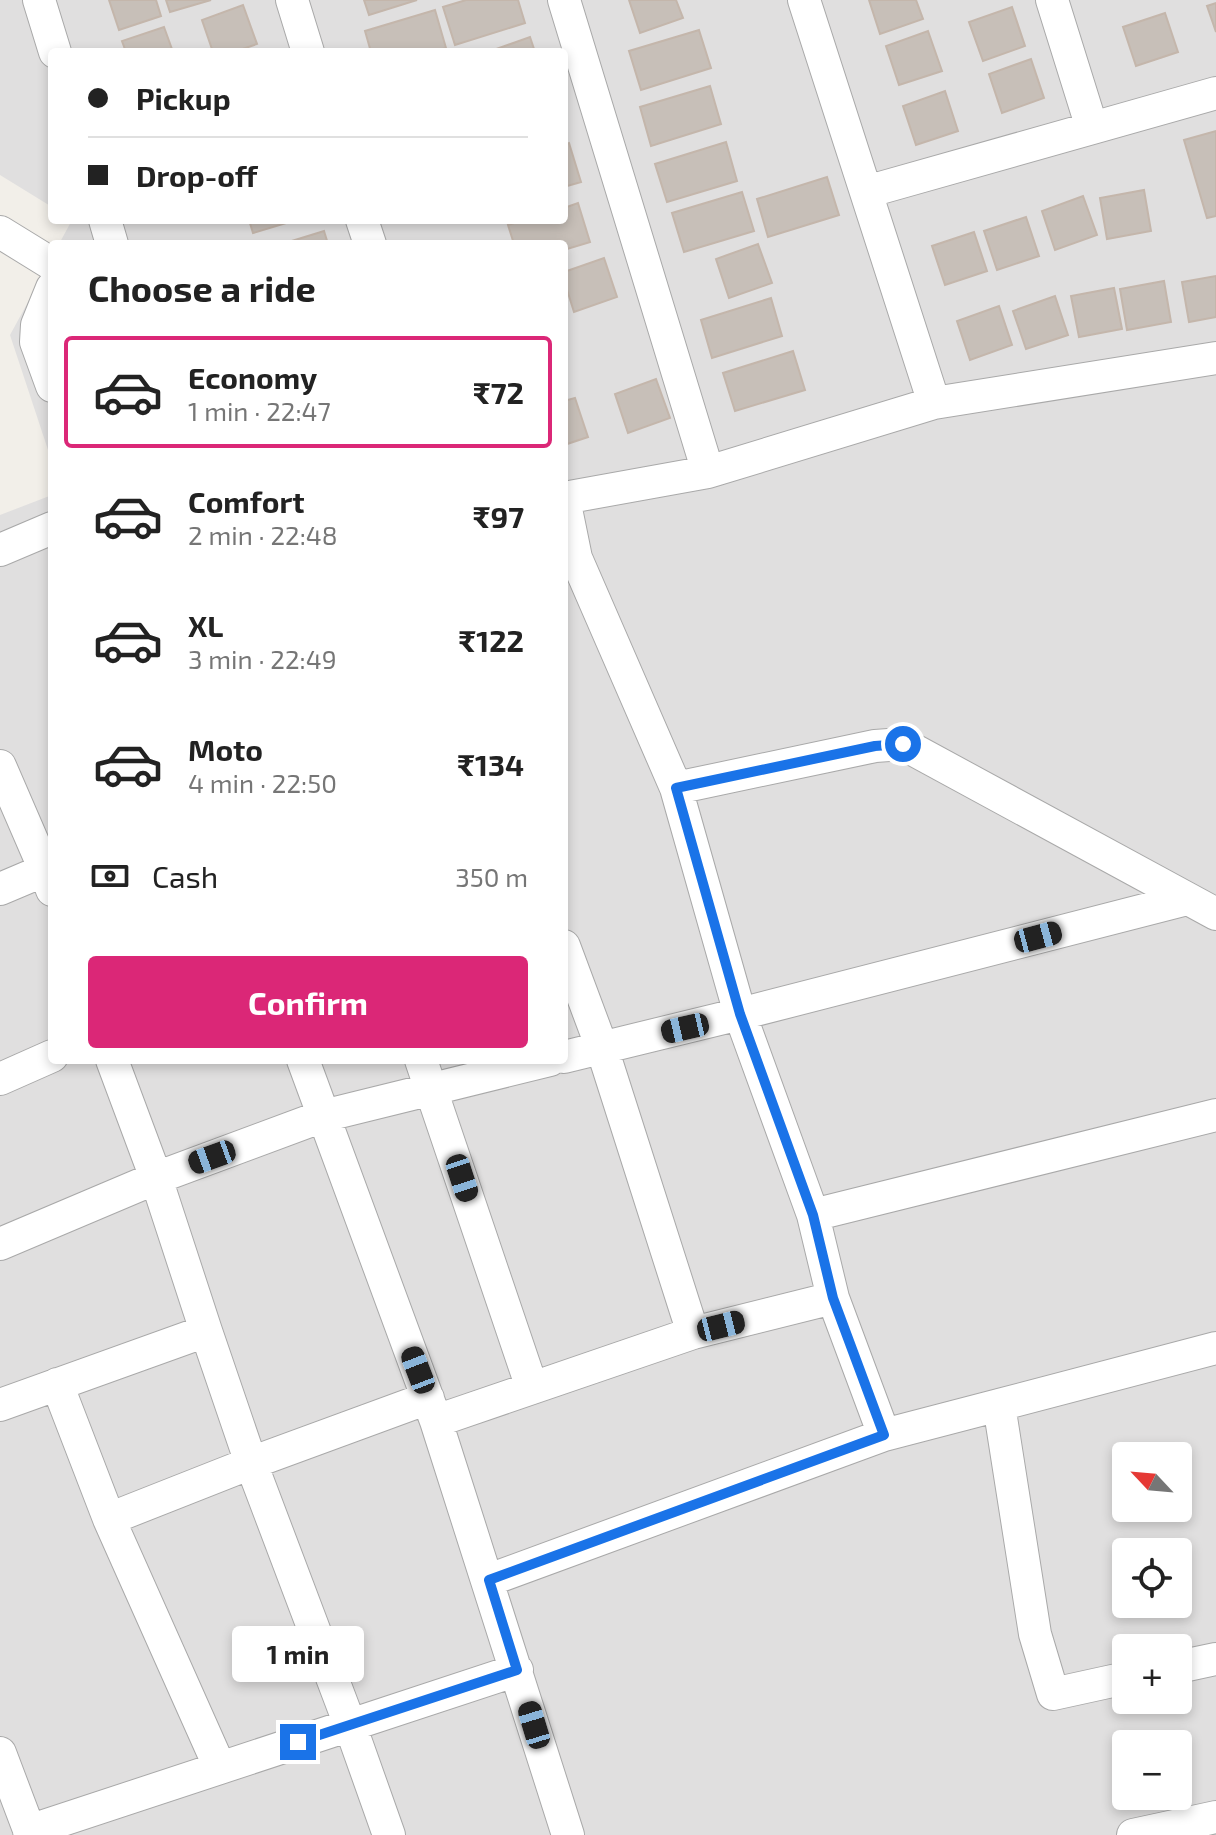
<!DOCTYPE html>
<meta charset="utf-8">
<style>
:root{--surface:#fff;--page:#f6f6f6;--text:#222;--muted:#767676;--line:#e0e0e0;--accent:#db2777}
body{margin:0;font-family:"Exo 2",sans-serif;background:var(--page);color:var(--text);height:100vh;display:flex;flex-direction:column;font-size:30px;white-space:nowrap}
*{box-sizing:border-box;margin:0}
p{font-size:26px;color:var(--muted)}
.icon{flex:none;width:44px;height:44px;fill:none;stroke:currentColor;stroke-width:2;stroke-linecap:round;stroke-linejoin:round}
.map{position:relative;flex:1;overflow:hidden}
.panel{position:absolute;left:48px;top:240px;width:520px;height:824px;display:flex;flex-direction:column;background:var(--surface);border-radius:8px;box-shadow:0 4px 12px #0003}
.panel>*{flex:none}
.guide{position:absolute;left:48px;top:48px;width:520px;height:176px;border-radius:8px;box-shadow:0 4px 12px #0003;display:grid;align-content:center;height:176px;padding:0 40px;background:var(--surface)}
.needle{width:52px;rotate:296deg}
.tools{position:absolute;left:1112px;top:1442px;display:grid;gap:16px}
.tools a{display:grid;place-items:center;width:80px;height:80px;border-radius:8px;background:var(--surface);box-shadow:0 4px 12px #0003;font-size:40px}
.end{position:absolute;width:36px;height:36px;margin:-18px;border:10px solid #1a73e8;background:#fff;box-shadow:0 0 0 4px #fff}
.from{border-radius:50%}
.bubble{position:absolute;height:56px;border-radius:8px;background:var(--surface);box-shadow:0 4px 12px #0003;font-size:26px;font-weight:700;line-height:56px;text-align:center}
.car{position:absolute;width:24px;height:48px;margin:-24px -12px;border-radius:10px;box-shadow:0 0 6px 2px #0007;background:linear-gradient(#222 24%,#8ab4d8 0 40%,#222 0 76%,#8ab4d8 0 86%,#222 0)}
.guide b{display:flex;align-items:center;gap:28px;height:76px;font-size:30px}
.guide b+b{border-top:2px solid var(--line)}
.guide i{width:20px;height:20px;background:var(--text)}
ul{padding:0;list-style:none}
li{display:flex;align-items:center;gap:24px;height:112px;margin:0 16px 12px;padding:0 24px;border:4px solid transparent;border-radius:8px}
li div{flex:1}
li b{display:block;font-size:30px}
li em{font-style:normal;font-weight:700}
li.on{border-color:var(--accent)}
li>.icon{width:72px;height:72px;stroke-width:1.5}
h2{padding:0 40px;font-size:36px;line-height:96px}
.pay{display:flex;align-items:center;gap:20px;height:88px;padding:0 40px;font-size:30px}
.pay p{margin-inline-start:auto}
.cta{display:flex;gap:16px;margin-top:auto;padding:16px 40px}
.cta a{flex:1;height:92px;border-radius:8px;background:var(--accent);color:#fff;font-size:32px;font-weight:700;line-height:92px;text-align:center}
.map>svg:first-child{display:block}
</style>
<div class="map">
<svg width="1216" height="1835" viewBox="0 0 1216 1835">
<rect width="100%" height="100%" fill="#f2efe9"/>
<path fill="#e0dfdf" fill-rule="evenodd" d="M0,0H1216V1835H0V515L52,495V1060H564V244H59L72,220H564V52H52V207L0,175ZM1126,1456H1178V1508H1126ZM1126,1552H1178V1604H1126ZM1126,1648H1178V1700H1126ZM1126,1744H1178V1796H1126Z
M52,258V462L10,335Z"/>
<path fill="#c7bfb8" stroke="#c4b6ab" stroke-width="2" d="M109,0H156L161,16L119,30Z
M166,0H211L170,12Z
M364,0H417L369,15Z
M466,0H518L525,23L455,45L443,7Z
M629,0H676L683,18L640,33Z
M869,0H916L923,19L880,34Z
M1216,3V32L1207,6Z
M243,5L257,44L234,52H213L202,20Z
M1012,7L1025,46L983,61L969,22Z
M435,10L446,48L432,52H371L365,31Z
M1165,13L1178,52L1136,66L1123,27Z
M164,27L173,52H126L122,41Z
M699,30L711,68L641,90L629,51Z
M928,31L942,71L899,85L886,46Z
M530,37L535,52H488Z
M1031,59L1044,98L1002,113L989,74Z
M710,86L721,124L651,146L640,107Z
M945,91L958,131L916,145L903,106Z
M1216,131V216L1207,218L1184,140Z
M726,142L737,181L667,202L655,164Z
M569,143L581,182L564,187V145Z
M827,177L839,215L768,237L757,199Z
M1144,190L1151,231L1107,239L1100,198Z
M742,192L754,231L684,252L672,213Z
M1083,196L1097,235L1055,250L1042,211Z
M578,203L590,242L564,250V244H514L508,225L523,220H564V208Z
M1026,217L1039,256L997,270L984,231Z
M249,220H296L253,233Z
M324,231L328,244H282Z
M974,232L987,271L945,285L932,246Z
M758,244L772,283L729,298L716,259Z
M604,258L617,297L574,312L564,280V272Z
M1216,276V317L1189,322L1182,282Z
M1164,281L1171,322L1127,330L1120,289Z
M1114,288L1122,329L1079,337L1071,296Z
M1055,296L1068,335L1026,349L1013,311Z
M771,298L782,336L712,358L701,320Z
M999,306L1012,345L970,360L957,321Z
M793,351L805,390L735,411L723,373Z
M656,379L670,418L628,433L615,394Z
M575,398L588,437L564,445V401Z"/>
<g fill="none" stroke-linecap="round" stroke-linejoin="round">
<g stroke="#a9a9a9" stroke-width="34">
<path id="minor" d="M39,0L55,52
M292,0L308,52
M564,0L708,472
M804,0L934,403
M1052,0L1092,128
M866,192L1216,93
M105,220L112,244
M362,220L370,244
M0,232L52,264
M52,288L37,325L36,342L52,386
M564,498L708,472L934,403L1216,358
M564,499L576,558L676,788L740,1014L813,1215
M0,550L52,528
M0,766L45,870
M676,788L875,746L903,744L1216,914
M0,889L45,870L52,890
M564,946L602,1048L693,1333
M564,1057L740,1014L1187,899
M303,1060L436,1421L568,1835
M421,1060L532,1388
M0,1079L52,1056
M0,1244L156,1178L323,1116L550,1060
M833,1298L884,1435
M206,1331L251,1463L350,1725L389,1835
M57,1384L109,1519
M0,1405L206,1331L156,1178L112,1060
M999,1405L1216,1348
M436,1421L693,1333L833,1298L813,1215L1216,1115
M489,1580L884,1435L999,1405L1035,1634L1053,1694L1126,1678
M1178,1667L1216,1659
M0,1753L31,1835
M220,1768L109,1519L251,1463L428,1398
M29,1831L517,1670
M1133,1835L1216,1817"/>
</g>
<use href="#minor" stroke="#fff" stroke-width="32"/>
</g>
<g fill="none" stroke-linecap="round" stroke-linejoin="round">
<path stroke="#1a73e8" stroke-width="10" d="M298,1742L517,1670L489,1580L884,1435L833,1298L813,1215L740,1014L676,788L875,746L903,744"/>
</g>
</svg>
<div class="tools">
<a><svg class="needle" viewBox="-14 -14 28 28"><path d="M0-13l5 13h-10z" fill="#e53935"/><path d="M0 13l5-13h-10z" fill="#767676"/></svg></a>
<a><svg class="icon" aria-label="locate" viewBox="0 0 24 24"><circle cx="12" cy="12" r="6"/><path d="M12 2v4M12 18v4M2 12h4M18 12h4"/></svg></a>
<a>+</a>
<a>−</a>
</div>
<i class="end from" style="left:903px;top:744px"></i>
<i class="end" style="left:298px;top:1742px"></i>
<div class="bubble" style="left:232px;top:1626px;width:132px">1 min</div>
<i class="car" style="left:1038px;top:937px;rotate:75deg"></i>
<i class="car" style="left:685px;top:1028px;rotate:257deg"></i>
<i class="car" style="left:212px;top:1157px;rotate:250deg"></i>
<i class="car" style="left:462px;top:1178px;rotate:162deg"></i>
<i class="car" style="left:721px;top:1326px;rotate:76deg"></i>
<i class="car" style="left:418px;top:1370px;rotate:339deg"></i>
<i class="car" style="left:534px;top:1725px;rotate:343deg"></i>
<div class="guide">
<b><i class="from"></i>Pickup</b>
<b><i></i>Drop-off</b>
</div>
<section class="panel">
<h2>Choose a ride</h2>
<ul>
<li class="on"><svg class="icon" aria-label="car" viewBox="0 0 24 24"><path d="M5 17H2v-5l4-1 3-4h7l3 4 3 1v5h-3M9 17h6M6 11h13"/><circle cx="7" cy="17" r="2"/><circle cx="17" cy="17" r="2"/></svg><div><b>Economy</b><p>1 min · 22:47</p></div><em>₹72</em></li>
<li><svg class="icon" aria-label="car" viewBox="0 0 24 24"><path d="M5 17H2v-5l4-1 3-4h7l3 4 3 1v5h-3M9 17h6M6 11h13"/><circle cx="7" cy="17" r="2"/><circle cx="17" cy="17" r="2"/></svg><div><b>Comfort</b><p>2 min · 22:48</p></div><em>₹97</em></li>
<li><svg class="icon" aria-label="car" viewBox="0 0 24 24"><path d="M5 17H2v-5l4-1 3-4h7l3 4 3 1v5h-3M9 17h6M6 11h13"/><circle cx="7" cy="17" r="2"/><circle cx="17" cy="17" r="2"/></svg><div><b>XL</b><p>3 min · 22:49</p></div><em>₹122</em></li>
<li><svg class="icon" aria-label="car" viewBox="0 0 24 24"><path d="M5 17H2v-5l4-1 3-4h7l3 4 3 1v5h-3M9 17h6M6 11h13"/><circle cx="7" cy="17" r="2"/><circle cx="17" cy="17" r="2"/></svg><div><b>Moto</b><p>4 min · 22:50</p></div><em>₹134</em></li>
</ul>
<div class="pay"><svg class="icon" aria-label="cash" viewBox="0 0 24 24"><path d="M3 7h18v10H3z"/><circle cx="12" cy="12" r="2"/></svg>Cash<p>350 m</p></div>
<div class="cta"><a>Confirm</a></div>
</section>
</div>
